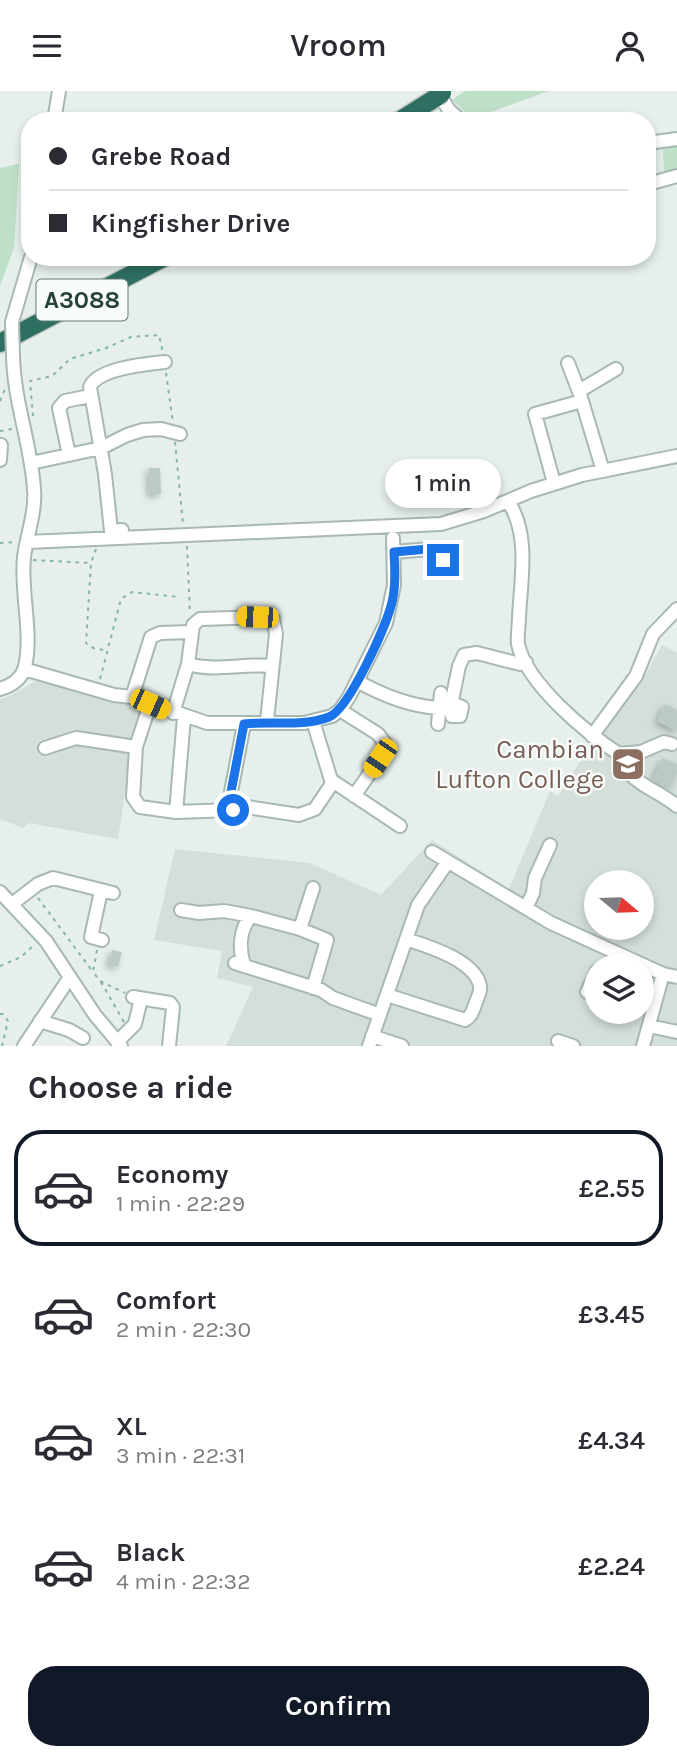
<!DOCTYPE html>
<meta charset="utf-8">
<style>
:root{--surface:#fff;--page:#f7f7f7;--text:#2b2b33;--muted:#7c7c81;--line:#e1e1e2;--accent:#111827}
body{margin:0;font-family:Karla,sans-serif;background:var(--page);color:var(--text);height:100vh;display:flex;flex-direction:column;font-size:26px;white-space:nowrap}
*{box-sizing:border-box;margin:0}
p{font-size:23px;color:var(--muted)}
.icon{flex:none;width:38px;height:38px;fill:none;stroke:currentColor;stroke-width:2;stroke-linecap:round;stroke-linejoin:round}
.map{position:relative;height:955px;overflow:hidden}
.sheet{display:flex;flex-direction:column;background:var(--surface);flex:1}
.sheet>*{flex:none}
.hud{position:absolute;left:21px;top:21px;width:635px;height:154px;border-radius:28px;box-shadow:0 4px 10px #0003;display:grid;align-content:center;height:154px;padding:0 28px;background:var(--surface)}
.needle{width:46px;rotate:109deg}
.fabs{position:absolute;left:584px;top:779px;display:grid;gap:14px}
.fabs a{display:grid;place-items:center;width:70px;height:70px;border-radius:50%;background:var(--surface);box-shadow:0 4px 10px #0003;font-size:35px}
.end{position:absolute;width:32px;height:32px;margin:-16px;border:9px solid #1a73e8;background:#fff;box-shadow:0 0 0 4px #fff}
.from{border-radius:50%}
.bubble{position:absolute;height:49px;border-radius:24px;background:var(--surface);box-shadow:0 4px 10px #0003;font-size:23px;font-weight:600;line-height:49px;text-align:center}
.car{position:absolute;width:21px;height:42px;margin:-21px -10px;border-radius:9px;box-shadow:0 0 5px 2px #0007;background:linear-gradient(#f5c518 24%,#345 0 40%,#f5c518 0 76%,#345 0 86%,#f5c518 0)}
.hud b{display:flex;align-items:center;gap:24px;height:66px;font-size:26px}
.hud b+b{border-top:2px solid var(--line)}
.hud i{width:18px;height:18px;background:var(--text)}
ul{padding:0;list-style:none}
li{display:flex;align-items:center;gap:21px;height:116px;margin:0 14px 10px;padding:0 14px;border:4px solid transparent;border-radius:28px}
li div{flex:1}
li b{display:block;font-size:26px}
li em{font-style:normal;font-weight:600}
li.active{border-color:var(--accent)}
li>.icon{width:63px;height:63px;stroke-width:1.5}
h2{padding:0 28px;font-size:32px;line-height:84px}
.action{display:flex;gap:14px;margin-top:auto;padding:14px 28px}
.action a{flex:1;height:80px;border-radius:28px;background:var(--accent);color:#fff;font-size:28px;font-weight:600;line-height:80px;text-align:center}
header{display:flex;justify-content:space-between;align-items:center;height:91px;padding:0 28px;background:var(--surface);font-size:32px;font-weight:600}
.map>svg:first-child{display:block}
</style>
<header><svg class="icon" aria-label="menu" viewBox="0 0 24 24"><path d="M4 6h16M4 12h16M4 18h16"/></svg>Vroom<svg class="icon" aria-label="person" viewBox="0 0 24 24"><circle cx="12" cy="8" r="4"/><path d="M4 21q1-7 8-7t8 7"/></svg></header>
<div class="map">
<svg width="677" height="955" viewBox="0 0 677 955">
<defs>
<filter id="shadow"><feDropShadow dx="-3" dy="3" stdDeviation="3.5" flood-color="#0004"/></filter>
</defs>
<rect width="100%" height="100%" fill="#e6efeb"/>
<path fill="#d4dfda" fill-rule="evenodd" d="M662,554L677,562V955H226L253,896L217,887L222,860L154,849L175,758L310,772L381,804L432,749L509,798L550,700L558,705L600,640L634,596L638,597ZM597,791H642V836H597ZM597,875H642V920H597Z
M35,590L139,615L141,621L134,642L118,748L29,732L23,737L0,728V608L10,605Z"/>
<path fill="#bfe0c8" d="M465,0H549L488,22L475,30L452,9Z
M677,54V80L664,82L663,57Z
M19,73L14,157L0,195V77Z"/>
<path fill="#bbcac4" filter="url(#shadow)" d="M149,377H160L161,403L150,404Z
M665,613L677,619V640L657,630Z
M663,667L677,673V683L669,699L653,689Z
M112,859L122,861L118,876L109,874Z"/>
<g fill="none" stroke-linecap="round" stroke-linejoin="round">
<g stroke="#a8b8b2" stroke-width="16">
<path id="minor" d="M437,0L449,19L461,30
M54,30L59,0
M648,52L677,48
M648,93L677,85
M12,231L31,166
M568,272L581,306
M579,300L616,278
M69,364L59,317L65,310L90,305
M0,369L1,354
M31,372L101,357L127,344L143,339L161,338L180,343
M554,392L535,323L582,310L603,380
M508,410C530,444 521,487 519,526C519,534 517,545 518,553C526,592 586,642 619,663L641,661L664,651L672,653
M122,439L111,440L105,383L90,296C98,277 146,273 165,271
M27,451L441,433L484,420L531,400L582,384L677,365
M394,461L441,457L443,469
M188,573C215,581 245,572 272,575
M24,578L114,604L132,606L207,632H304L332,625L340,619L349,606L386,532L394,494L393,447
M357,590C382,604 409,615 438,617
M0,598C10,595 20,589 24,579C34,546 20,501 24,466C27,443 36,421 34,398C31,353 14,311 13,265
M132,606L151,546L160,542L191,541
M452,612L462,616L460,625H452L450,619L459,575L464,564L477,562L520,573L526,571
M150,613L136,656L133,706L140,716L176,721L233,719L247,716L299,724L315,718L333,691
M340,619L378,643L386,654L383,663L354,705
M173,622L188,573L193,534L200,528L266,526L273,528L276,543L267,630
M313,630L331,689L400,735
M438,633L441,602
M592,645L636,585L653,543L677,518
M45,657L76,647L136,656
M619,663C628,693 655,697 677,715
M233,719L230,706L244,633
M176,721L184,626
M432,761L551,832L663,883L677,886
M101,800L91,846L102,849
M0,801L46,850L95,924L121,955
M12,813L38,793L53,787L113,802
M526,817L533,802L535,787L550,754
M181,819L199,822L224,820L251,825
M235,872L321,899L333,907L380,924
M244,874C239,858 239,839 251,825L300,838
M313,897L327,849L300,838L313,797
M587,901L597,880
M387,904L465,929C472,925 473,919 476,911C478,906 481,900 480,895C475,869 427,855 406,848
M133,906L170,912L173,916L169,955
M40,930L69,939L83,947
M649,935L677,941
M372,945L402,955
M558,950L573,955
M117,951L135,933L141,908
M24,955L70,886
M369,955L418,814L447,772
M643,955L663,883"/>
</g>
<g stroke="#c2cac8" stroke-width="21">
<path id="highway" d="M399,30L437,6
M0,252L165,166"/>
</g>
<path stroke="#86b3a5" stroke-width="2" stroke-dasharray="3.5 5" stroke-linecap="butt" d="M166,282L173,332
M0,310L5,298
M33,325L30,290L52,285L70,268L106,257L131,246L159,244L163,262
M0,340L12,338
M175,351L183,433
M0,452L16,451
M187,455L190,523
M96,458L91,472L86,552L95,558L106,559
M33,469L90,472
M100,588L121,508L132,501L179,506
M38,807L93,881
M97,859L93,881L100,890L125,902
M0,875L21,866L34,854
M101,891L124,931
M0,923H3L8,930L2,955"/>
<use href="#minor" stroke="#fff" stroke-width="12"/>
<use href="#highway" stroke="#2f6f62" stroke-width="18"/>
<g stroke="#a8b8b2" stroke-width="16" stroke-linecap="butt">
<path id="minor-bridge" d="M12,231L13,265"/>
</g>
<g stroke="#c2cac8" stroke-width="21" stroke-linecap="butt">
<path id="highway-bridge" d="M437,6L442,2"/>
</g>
<use href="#minor-bridge" stroke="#fff" stroke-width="12"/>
<use href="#highway-bridge" stroke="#2f6f62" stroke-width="18"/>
</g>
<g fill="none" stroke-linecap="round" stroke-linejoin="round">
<path stroke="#1a73e8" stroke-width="9" d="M233,719L230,706L244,633C271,630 303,636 329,626C349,618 385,537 391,515C396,498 395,479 394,461L440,457L443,469"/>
</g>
<defs>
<g id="university-square" transform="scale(1.75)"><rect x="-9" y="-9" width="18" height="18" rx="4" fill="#8d6e63" stroke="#f7fbf9"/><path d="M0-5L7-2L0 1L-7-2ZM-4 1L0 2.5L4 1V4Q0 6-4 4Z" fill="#fff"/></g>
</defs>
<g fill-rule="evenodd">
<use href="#university-square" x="628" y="673"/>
</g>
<g text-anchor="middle" stroke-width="5" stroke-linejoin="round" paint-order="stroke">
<rect fill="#f7fbf9" stroke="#637a73" stroke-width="2" x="36.5" y="188.5" width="91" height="41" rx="5"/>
<g font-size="24" font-weight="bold" fill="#24423a">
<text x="82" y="217">A3088</text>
</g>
<g font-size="26" fill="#785e54" stroke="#f7fbf9" text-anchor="end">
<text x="604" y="667">Cambian<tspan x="604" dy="30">Lufton College</tspan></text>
</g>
</g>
</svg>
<div class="fabs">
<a><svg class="needle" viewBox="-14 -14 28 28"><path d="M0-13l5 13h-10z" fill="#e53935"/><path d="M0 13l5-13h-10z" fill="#7c7c81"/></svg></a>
<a><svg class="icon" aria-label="layers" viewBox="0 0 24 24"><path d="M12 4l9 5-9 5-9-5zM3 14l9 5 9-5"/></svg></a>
</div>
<i class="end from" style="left:233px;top:719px"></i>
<i class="end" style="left:443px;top:469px"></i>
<div class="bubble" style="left:385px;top:368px;width:116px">1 min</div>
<i class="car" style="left:257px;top:526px;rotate:272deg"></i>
<i class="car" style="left:150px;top:613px;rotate:114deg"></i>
<i class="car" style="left:380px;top:667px;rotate:214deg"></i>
<div class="hud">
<b><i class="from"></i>Grebe Road</b>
<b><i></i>Kingfisher Drive</b>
</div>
</div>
<section class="sheet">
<h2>Choose a ride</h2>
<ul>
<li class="active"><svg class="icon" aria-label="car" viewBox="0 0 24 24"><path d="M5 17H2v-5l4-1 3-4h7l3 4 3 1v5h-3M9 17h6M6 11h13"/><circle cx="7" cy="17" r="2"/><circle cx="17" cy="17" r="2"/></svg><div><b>Economy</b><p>1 min · 22:29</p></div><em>£2.55</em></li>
<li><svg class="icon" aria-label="car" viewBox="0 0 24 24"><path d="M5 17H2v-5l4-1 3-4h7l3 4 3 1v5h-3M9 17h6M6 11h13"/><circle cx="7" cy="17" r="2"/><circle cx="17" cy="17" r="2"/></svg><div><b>Comfort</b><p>2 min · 22:30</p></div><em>£3.45</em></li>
<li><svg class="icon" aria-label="car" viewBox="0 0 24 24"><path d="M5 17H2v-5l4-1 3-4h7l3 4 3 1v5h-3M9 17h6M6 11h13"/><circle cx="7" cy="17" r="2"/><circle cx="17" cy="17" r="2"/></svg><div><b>XL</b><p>3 min · 22:31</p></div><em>£4.34</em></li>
<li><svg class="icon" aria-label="car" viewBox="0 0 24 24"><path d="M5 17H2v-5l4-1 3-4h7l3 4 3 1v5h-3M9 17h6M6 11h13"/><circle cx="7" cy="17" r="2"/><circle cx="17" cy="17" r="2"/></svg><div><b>Black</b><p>4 min · 22:32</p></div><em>£2.24</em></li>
</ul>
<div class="action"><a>Confirm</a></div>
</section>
